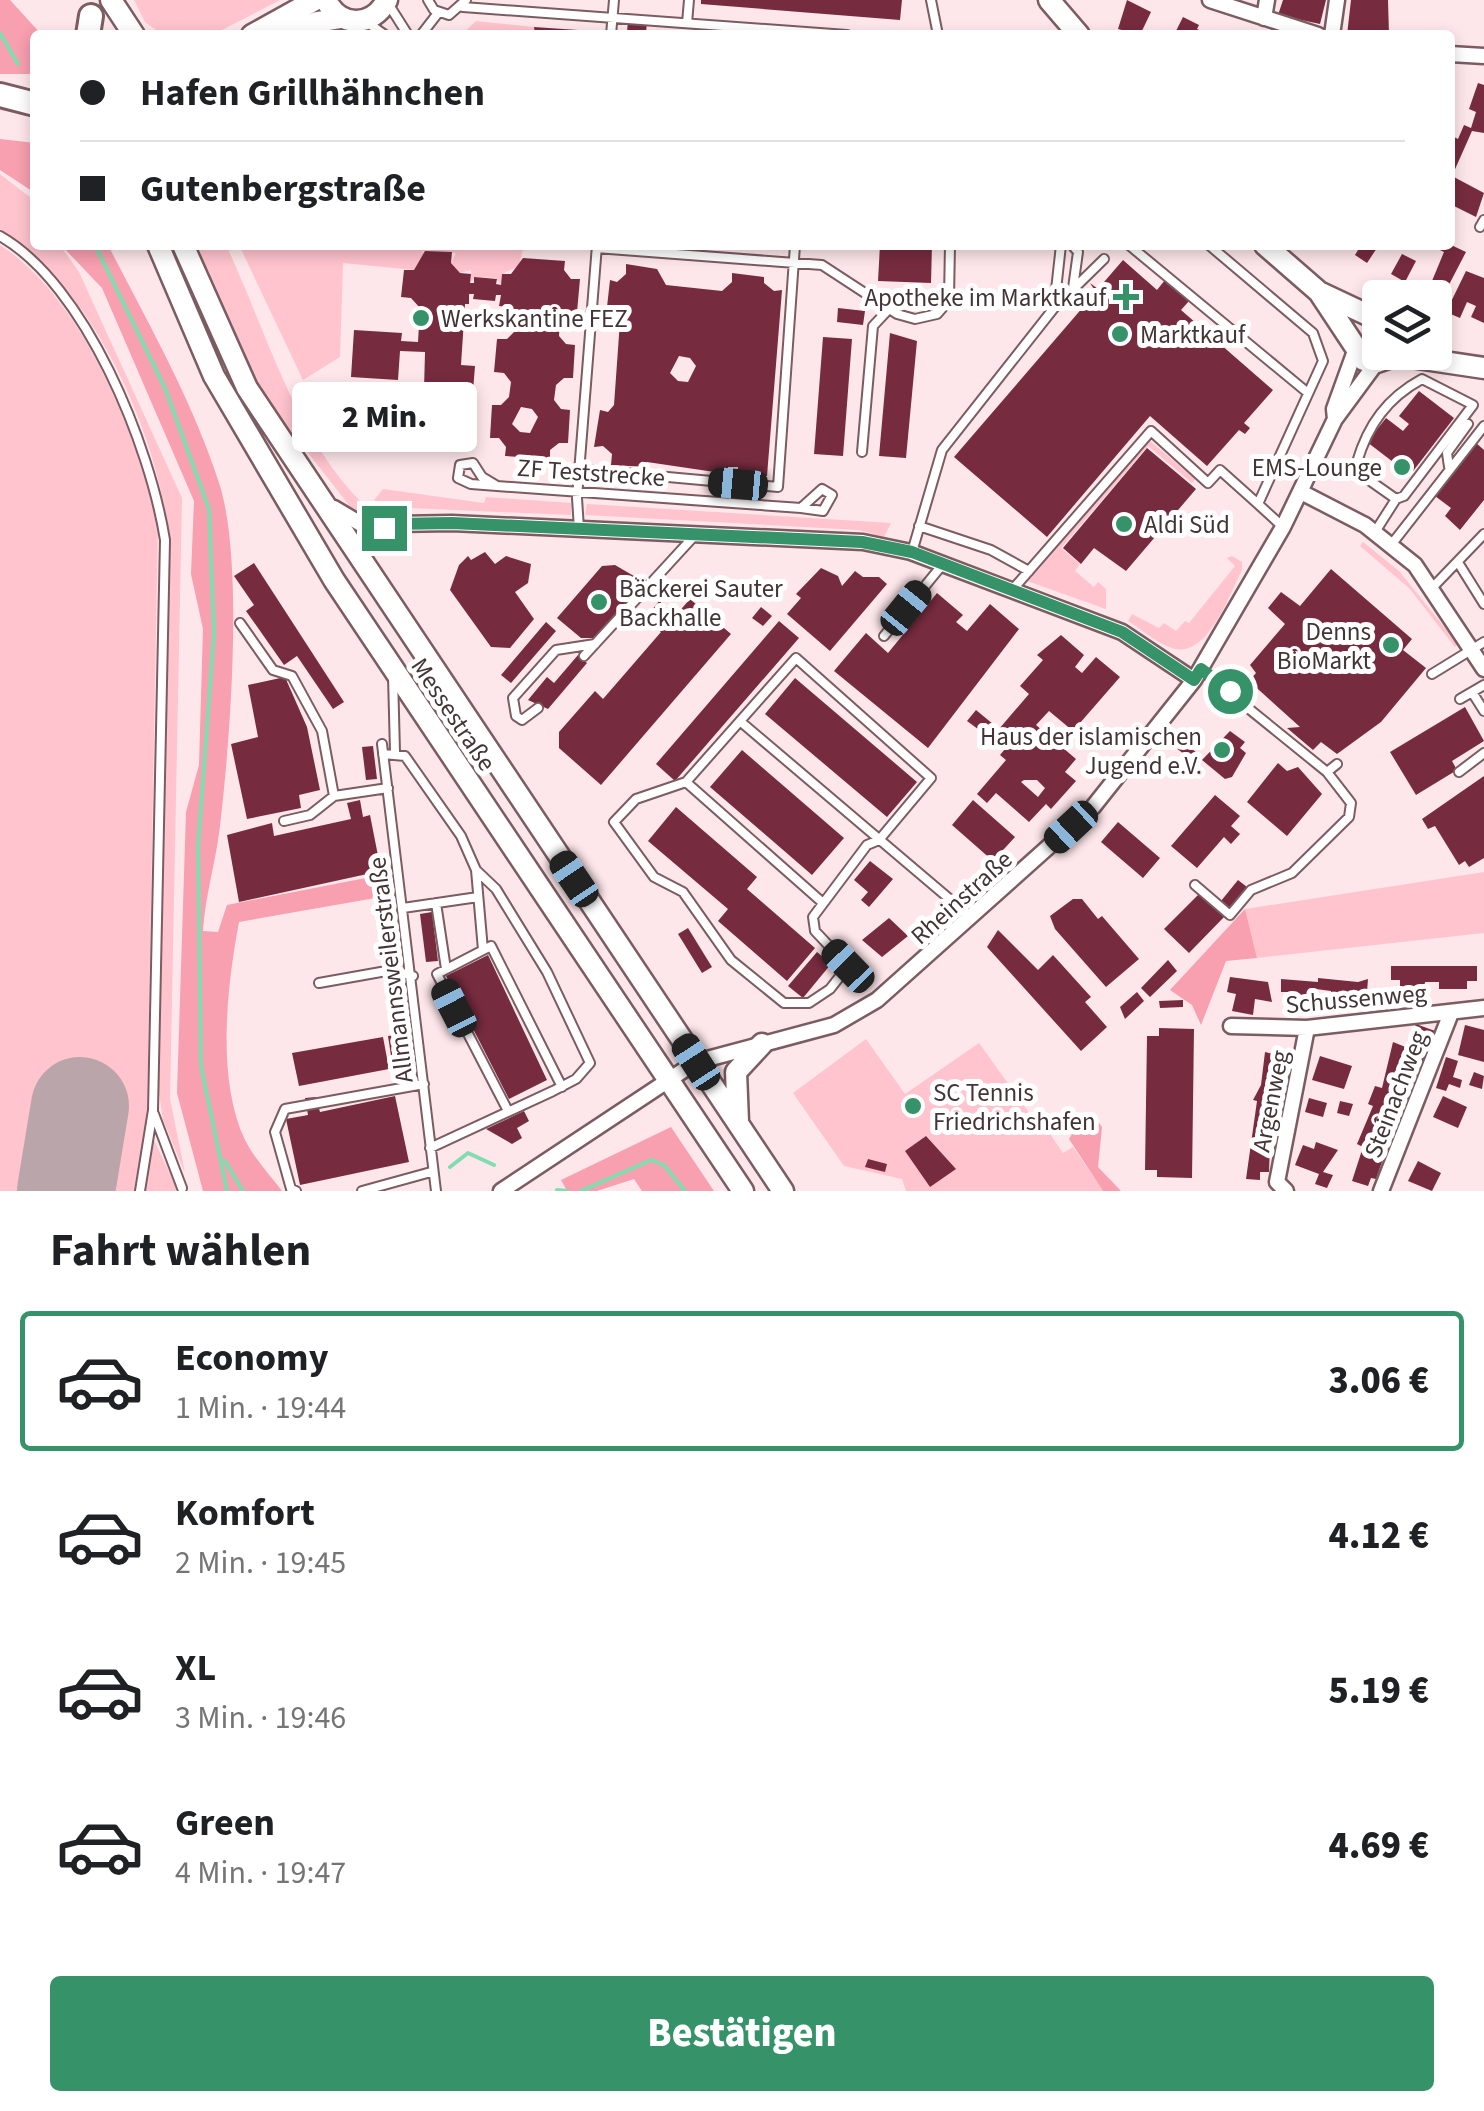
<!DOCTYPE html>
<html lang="de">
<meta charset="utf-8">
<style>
:root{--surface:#fff;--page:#f2f2f2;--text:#202124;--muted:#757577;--line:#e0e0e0;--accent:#359269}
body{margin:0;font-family:"Source Sans 3",sans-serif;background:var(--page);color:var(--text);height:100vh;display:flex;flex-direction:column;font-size:38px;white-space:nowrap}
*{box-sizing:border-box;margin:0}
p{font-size:32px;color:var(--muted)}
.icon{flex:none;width:55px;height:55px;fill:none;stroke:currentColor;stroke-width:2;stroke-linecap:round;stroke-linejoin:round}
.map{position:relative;height:1191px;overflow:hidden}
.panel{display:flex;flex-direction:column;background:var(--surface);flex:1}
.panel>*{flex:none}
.guide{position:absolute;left:30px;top:30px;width:1425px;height:220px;border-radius:10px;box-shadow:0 5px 15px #0003;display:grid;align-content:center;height:220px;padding:0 50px;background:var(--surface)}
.tools{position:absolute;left:1362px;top:280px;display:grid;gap:20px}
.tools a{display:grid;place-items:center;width:90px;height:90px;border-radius:10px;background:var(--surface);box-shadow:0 5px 15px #0003;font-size:50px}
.end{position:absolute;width:45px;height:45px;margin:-22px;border:12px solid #359269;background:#fff;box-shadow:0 0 0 5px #fff}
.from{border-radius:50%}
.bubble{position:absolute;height:70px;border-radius:10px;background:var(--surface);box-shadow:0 5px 15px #0003;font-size:32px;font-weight:800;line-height:70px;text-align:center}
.car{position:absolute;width:30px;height:60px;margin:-30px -15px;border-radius:12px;box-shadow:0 0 8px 2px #0007;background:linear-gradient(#222 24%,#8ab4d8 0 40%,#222 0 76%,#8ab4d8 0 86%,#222 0)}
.guide b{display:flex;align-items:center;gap:35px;height:95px;font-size:38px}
.guide b+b{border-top:2px solid var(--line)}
.guide i{width:25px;height:25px;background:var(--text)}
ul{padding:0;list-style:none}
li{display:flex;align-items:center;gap:30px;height:140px;margin:0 20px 15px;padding:0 30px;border:5px solid transparent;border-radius:10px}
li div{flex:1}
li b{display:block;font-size:38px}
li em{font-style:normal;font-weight:800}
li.on{border-color:var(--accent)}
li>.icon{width:90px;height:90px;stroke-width:1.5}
h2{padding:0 50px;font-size:45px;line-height:120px}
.action{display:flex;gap:20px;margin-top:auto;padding:20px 50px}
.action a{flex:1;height:115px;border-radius:10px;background:var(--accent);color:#fff;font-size:40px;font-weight:800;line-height:115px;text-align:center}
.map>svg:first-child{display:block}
</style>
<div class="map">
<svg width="1484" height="1191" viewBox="0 0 1484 1191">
<rect width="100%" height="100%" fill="#fee7eb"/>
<path fill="#ffc4ce" d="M134,0H280L222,30L163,35L145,22Z
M476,21L534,27L535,35H461Z
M0,174L35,201V245H60L79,272L182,498L170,1099L185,1173L163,1120L158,1086L168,527C152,421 92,288 0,229Z
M0,245C83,299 135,430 158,525L147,1118L135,1191H0Z
M194,245H226C269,336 298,449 376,516L368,522L352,509L258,389Z
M239,245H524L519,266L502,274L501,285L496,278L475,277L470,283L471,270L460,273L451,263L456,253L421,251L425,253L414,270L343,263L340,357L303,380Z
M1149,440L1195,479L1192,483L1148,446L1061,548L1080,564L1075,571L1094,587L1098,582L1106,589V609L1027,581Z
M383,489L484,503L486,497L571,503V515L385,507L374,500Z
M587,504L891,523L884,537L859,530L585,515Z
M1363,542L1399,571L1458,644L1455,647L1409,588L1360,546Z
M1232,556L1242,562V570C1230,593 1209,656 1175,649C1159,645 1142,630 1128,621L1132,614L1159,628L1164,623L1176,631L1185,621L1189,623L1235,566L1227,558Z
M1484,872V933L1257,958L1245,909Z
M866,1039L905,1094L979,1043L1033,1118L1040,1119L1063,1153L1073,1147L1103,1191H906L902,1179L844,1166L793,1093Z
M153,1138L176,1186V1191H145Z"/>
<path fill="#f89fb0" d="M0,0H10L42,35H35L32,74H0Z
M0,139L35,143V193L0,170Z
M61,245H108C148,323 194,403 220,486C244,565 230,741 220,826C216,862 205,895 203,931L218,932L227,905L376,876L381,897L239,922C227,986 216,1079 245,1140C254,1158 270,1175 282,1191H203L177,1093L186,812L199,765L203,629L191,574L194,501L102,288Z
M1245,909L1257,958L1226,961L1201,1025L1192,1005L1170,990Z
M1095,1117L1102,1127L1098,1167L1121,1191H1103L1069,1139L1078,1124Z
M671,1127L714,1191H642L634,1179L597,1191H567L561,1180Z"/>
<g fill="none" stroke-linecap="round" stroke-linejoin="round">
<path stroke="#82dcaf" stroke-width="4" d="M0,33L18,64
M95,245L165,388L209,509L214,633L198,846L201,1066L227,1191
M225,1161L243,1191
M450,1167L468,1153L494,1165
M557,1190L567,1191
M581,1191L651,1160L664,1165L685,1191"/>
<path stroke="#baa6aa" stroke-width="98" d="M66,1191L80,1106"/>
</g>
<path fill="#772b3f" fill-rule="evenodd" d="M701,0H902L900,20L701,4Z
M1127,0L1151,12L1140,35L1118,29Z
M1283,0H1326L1320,24L1278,15Z
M1351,0H1388L1389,35H1347Z
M1183,17L1199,25L1197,29L1209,35H1174Z
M628,19L647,21L646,34L627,33Z
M534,27L578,30L577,35H535Z
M1478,83L1484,85V133L1472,131L1452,176L1484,193L1476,217L1450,204V135L1458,139L1464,125L1471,128L1476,112L1469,109Z
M880,245H932L931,283L878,281Z
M1361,245H1379L1367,263L1355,255Z
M1430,245H1451L1466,252L1441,300L1427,293L1444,252Z
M425,251L452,252L451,263L460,273L471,274L470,283H474V277L497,279L496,284L501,285L502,274H511L523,258L565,261L564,270L571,279H580L577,312H569L560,320L559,336L566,344L575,345L573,378H564L556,385L554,400L561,409L570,410L568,443H559L550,450V459L505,456L506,447L499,438H490L492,405H501L509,397L511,382L504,373L494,372L497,339H507L514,332L516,316L508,307L499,306L501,295H496L495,301L473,299L474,294H469V304H465L461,365L475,366L470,429L423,426L425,352L400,351L398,380L351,377L354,330L402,333L401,341L418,342L420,308L411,298L401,297L404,270H414ZM521,407L532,409L538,417L530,433L520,432L512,424Z
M1402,254L1416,261L1405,282L1391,274Z
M1123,260L1157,290L1165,280L1189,301L1181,310L1273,390L1244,423L1250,428L1245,434L1239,430L1207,466L1150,416L1047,537L954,457L1096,292L1090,283L1098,289Z
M626,264L657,269L666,285L722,291L732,282V273L764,277V283L774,291L782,290L767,476L738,474V467H728V474L647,462L648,467L611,465L612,454L603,446L594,447L600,410L608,412L614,405L620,321L607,307L610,280L617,282L626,274ZM679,356L690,358L696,366L688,382L678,381L670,373Z
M1466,271L1484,278V323L1471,317L1476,306L1467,302L1460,318L1446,312Z
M838,308L865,311L863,325L837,322Z
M890,333L917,341L906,458L879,456Z
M823,337L852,339L843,456L814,454Z
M1419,391L1454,418L1410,475L1367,442L1386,418L1403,431L1409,424L1399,416Z
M1475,442L1484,450V500L1460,530L1445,516L1451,508L1431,493Z
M1147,448L1196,489L1126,571L1094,548L1081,564L1063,548Z
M485,552L495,564L506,556L531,564L528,583L515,592L534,619L510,648L491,647L450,590L459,565L468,556L471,560Z
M254,563L344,702L333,709L297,656L284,665L246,611L254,605L234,576Z
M615,565L639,579L640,586L595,638H581L557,618L602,566Z
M821,568L838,576L842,586L855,571L863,577H879L887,584L830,651L787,614L801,598L796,594Z
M1331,569L1412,639L1403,650L1426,668L1381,722L1337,754L1321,742L1313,750L1287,728L1300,727L1249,681L1256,673L1250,665L1285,624L1268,608L1281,592L1300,606Z
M937,593L963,615L956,622L967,631L990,604L1019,629L928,748L834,671L866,633L888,653Z
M690,599L731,634L601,785L559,748V732L595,691L603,699L661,632L645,619L659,601L676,615Z
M761,607L772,616L763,626L752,618Z
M779,621L799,638L675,781L656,764Z
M546,622L556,631L511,683L501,675Z
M1061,635L1084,655L1075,667L1082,673L1096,657L1120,677L1073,731L1049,711L1036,725L1076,759L1065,772L1076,781L1051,809L1046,804L1029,822L996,793L987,803L977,794L1006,760L1000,755L1005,749L967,721L976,710L999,729L1029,694L1020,686L1043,660L1037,655ZM1024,780H1037L1045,788L1038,797L1021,782Z
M578,655L587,663L548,709L528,700L547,677L554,683Z
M285,677L307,727L320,790L299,795L301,808L247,819L231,744L258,737L248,685Z
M795,678L917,782L887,817L765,714Z
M1465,707L1484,741L1452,761L1457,770L1416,795L1390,752Z
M1230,731L1245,742L1240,748L1246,753L1232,777L1225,779L1202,760Z
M1177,736L1198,754L1193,761L1171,744Z
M373,746L377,779L366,780L362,747Z
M742,750L844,838L812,875L710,787Z
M1278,763L1287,771L1298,767L1322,794L1287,836L1247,802Z
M1484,776V858L1469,867L1465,861L1459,865L1435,826L1428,829L1422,819Z
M1215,795L1240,816L1231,826L1240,834L1231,844L1224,837L1197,868L1171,846Z
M360,800L363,817L370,815L381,871L239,902L227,835L272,823L274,836L351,819L347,803Z
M973,800L1015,837L993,861L952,825Z
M676,807L757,877L747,889L815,948L787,981L718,921L728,909L648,841Z
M1118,822L1160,858L1143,878L1101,842Z
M870,861L893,879L869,907L861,900L868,892L854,880Z
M1238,880L1247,887L1229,908L1221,901Z
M1200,893L1224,917L1189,953L1164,929Z
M1073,899H1082L1098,919L1102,916L1139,959L1106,987L1055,929L1050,916Z
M432,912L438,961L426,962L420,914Z
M889,918L908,936L882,957L862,940Z
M688,928L712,967L702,973L678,934Z
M998,930L1038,970L1053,955L1091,997L1085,1002L1107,1027L1081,1051L987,947Z
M817,952L831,964L803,998L788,986Z
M488,955L547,1080L509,1099L446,976Z
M1168,960L1177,971L1150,997L1141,988Z
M1391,966H1477V981H1467V989H1439V982H1425V990H1400V980H1391Z
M1230,977L1268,982L1272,1002L1255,999L1253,1015L1232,1011L1236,994L1227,992Z
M1318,978L1358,982L1368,979L1367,992H1358V1002H1345L1331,1001V991L1316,989L1317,1001L1291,1002L1290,992H1281V979L1318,982Z
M1137,992L1144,1001L1125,1019L1120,1007Z
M1183,1000V1007L1160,1008L1159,1001Z
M1416,1024L1435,1031L1410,1102L1396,1097L1392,1108L1400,1111L1390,1141L1383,1139L1382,1143L1388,1145L1376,1179L1371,1178L1368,1186L1352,1181L1363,1147L1357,1144L1373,1106L1368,1104L1375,1086L1382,1088L1393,1042L1408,1048Z
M1465,1025L1484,1030V1062L1458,1055Z
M1159,1028L1194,1029L1192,1178L1157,1177V1170H1145L1147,1036H1159Z
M400,1034L404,1060L392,1062L388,1036Z
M383,1037L389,1069L299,1086L292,1053Z
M1265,1052L1277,1055L1276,1063L1285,1065L1279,1089L1273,1088L1269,1103L1276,1104L1272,1130L1264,1128L1262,1144L1270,1145L1269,1172H1260V1180L1246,1179L1257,1101L1253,1100L1261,1085Z
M1320,1056L1352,1066L1344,1089L1312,1080Z
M1446,1057L1458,1061L1453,1077L1462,1080L1460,1088L1449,1084L1446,1091L1436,1088Z
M1474,1072L1484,1076L1482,1089L1469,1085Z
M395,1096L409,1162L300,1185L286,1119L308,1115L305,1098L316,1097L320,1112Z
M1443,1096L1467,1107L1458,1128L1433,1117Z
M1309,1098L1327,1103L1323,1117L1305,1112Z
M1340,1101L1353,1104L1349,1116L1337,1113Z
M524,1111L529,1121L517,1128L522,1138L512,1144L486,1129Z
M926,1136L956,1169L930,1187L905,1151Z
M1316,1142L1338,1150L1323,1172L1333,1175L1327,1188L1315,1184L1319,1174L1295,1165L1303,1145L1314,1149Z
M868,1159L887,1164L885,1172L865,1167Z
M1418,1161L1441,1173L1432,1191L1408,1181Z"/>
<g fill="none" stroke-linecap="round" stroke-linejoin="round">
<g stroke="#7b5c61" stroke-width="12">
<path id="lane" d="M428,0L434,10L449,15L466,0
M931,0L938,35
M389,5L408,35
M463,7L847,35
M368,23L385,35
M687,23L689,0
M421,35L438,13
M611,35L614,0
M1480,227L1484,220
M0,236C86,285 150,446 165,540L153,1110L140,1191
M1072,245L1078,252L1073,288
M1129,245L1308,393
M1209,245L1313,333L1323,361L1258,504L1283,527
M596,248L822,265L897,314L915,319L937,314L944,306L949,297L950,245
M1054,308L1104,259
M862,452L873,326L889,309
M1449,467L1447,453L1468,424
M580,469L778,487L795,245
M497,486L471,484L458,478L460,465L473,463L482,477L497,486L801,508L822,489L832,495L823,511L801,508
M919,526L991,550L1029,571
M579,529L577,498L597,245
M1375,532L1396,499L1369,480L1357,462C1368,425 1387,398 1422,379L1473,405L1404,496L1396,499
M1391,545L1484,426
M912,552L942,450L1054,308L1061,245
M1459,564L1484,604
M1432,588L1484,534
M1013,589L1151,431L1208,483L1220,470L1258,504
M240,623L273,670L292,676L322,731L334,796
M884,636L943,564
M584,656L696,534
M796,658L931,778L879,840L867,845L813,917L815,931L848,966L830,989L809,1003H784L731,960L683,892L654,877L614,822L636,799L686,782Z
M1201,670L1327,772L1337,764
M1432,674L1484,642
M393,676L395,752
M1472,692L1484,711
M1460,699L1484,685
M538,708L522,720L516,716L513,698L556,650L595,644
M741,722L972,918
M382,744L436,1191
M383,754L405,756L461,836L476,870L496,889L547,972L590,1063L576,1079L553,1091L430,1148
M1459,772L1484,753
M686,782L823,903
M284,821L310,815L334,796L388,788
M476,870L483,950
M1195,885L1230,915L1251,890L1292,873L1349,817L1351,803L1327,772
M436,903L446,969
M403,908L478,897
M319,983L392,970L413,976
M507,1109L437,974L491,946L562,1087
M154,1114L182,1188
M296,1191L291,1189L275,1132L285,1109L424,1084
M362,1191L431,1172"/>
</g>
<g stroke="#7b5c61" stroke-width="19">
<path id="street" d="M1210,0L1318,35
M1264,18L1267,0
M1332,35L1337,0
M1450,54L1484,56
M1335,419L1334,409L1355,351
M1301,492L1365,525L1415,565L1484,669
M334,508L371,530L394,524L452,523L863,542L911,552L1122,632L1194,680
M1231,1026L1307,1028L1484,1008
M501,1191L696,1062L834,1025L877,1000L1093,807L1194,680L1283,527L1335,419L1377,362
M1286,1191L1277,1182L1307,1028
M1381,1191L1451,1013"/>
</g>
<g stroke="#7b5c61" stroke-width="25">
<path id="secondary" d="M111,0L134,35
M326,0C340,28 372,28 387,0
M1049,0L1079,35
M252,35L315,0
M289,35L317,22L341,18
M158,245L214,376L334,580L743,1191
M183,245L247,388L783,1191
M1265,245L1319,292L1370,316
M1319,292L1364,360L1377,362L1397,355L1484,368
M738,1122L736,1072L762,1044"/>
</g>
<g stroke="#7b5c61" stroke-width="28">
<path id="primary" d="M88,35L91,16
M0,95L35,104"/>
</g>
<use href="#lane" stroke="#fff" stroke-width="8"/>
<use href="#street" stroke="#fff" stroke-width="14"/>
<use href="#secondary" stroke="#fff" stroke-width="20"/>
<use href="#primary" stroke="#fff" stroke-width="22"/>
</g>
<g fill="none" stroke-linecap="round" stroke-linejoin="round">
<path stroke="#359269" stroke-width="12" d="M384,528L394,524L452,523L862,542L912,552L1122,632L1194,680L1201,669L1230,691"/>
</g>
<g fill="#359269" stroke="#fff" stroke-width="4">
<path d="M1121 282h10v10h10v10h-10v10h-10v-10h-10v-10h10z"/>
<circle cx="421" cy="318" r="10"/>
<circle cx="1120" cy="334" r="10"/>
<circle cx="1402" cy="467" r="10"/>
<circle cx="1124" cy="524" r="10"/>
<circle cx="599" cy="602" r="10"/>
<circle cx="1391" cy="645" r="10"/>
<circle cx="1222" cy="750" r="10"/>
<circle cx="913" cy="1106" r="10"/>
</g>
<g text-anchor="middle" stroke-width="10" stroke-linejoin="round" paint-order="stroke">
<g font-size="25" fill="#433437" stroke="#fff" text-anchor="start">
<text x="1106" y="306" text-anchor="end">Apotheke im Marktkauf</text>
<text x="441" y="327">Werkskantine FEZ</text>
<text x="1140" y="343">Marktkauf</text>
<text x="1382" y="476" text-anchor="end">EMS-Lounge</text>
<text x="1144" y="533">Aldi Süd</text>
<text x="619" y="597">Bäckerei Sauter<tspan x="619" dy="29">Backhalle</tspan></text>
<text x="1371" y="640" text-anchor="end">Denns<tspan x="1371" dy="29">BioMarkt</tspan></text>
<text x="1202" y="745" text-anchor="end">Haus der islamischen<tspan x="1202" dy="29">Jugend e.V.</tspan></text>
<text x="933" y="1101">SC Tennis<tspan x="933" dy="29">Friedrichshafen</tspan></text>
</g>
<g font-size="25" fill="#433437" stroke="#fff">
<text transform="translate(591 472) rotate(4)" y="9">ZF Teststrecke</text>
<text transform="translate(454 714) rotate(56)" y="9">Messestraße</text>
<text transform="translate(961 897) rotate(-42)" y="9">Rheinstraße</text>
<text transform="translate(390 970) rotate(-97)" y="9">Allmannsweilerstraße</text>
<text transform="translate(1356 998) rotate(-5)" y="9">Schussenweg</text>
<text transform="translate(1395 1094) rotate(-69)" y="9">Steinachweg</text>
<text transform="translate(1270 1101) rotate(-79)" y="9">Argenweg</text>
</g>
</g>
</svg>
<div class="tools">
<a><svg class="icon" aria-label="layers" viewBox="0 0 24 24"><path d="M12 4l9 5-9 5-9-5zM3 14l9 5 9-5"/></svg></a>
</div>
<i class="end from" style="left:1230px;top:691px"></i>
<i class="end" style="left:384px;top:528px"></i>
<div class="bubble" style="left:292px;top:382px;width:185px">2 Min.</div>
<i class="car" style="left:738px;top:484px;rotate:275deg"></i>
<i class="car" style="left:906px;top:608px;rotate:39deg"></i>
<i class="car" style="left:1071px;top:827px;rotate:227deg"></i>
<i class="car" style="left:574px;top:879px;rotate:326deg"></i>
<i class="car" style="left:848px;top:966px;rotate:316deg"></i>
<i class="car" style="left:454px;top:1008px;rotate:333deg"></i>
<i class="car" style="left:696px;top:1062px;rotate:327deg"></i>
<div class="guide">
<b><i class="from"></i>Hafen Grillhähnchen</b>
<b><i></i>Gutenbergstraße</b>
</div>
</div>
<section class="panel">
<h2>Fahrt wählen</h2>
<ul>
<li class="on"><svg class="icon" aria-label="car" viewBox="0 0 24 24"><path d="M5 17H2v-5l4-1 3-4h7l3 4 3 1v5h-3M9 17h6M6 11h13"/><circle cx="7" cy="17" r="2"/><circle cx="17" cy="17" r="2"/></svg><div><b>Economy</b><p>1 Min. · 19:44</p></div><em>3.06 €</em></li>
<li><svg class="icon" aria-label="car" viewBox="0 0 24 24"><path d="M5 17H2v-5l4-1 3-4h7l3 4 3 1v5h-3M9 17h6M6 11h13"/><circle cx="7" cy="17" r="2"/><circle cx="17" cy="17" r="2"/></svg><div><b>Komfort</b><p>2 Min. · 19:45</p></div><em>4.12 €</em></li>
<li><svg class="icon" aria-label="car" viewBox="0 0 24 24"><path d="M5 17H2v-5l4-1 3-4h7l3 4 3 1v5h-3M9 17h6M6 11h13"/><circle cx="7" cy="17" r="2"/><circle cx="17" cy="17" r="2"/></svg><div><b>XL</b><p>3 Min. · 19:46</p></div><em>5.19 €</em></li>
<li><svg class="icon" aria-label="car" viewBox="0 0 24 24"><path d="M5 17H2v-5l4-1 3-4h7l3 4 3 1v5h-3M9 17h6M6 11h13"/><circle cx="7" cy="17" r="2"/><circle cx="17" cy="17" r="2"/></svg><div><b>Green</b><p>4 Min. · 19:47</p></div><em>4.69 €</em></li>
</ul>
<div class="action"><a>Bestätigen</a></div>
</section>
